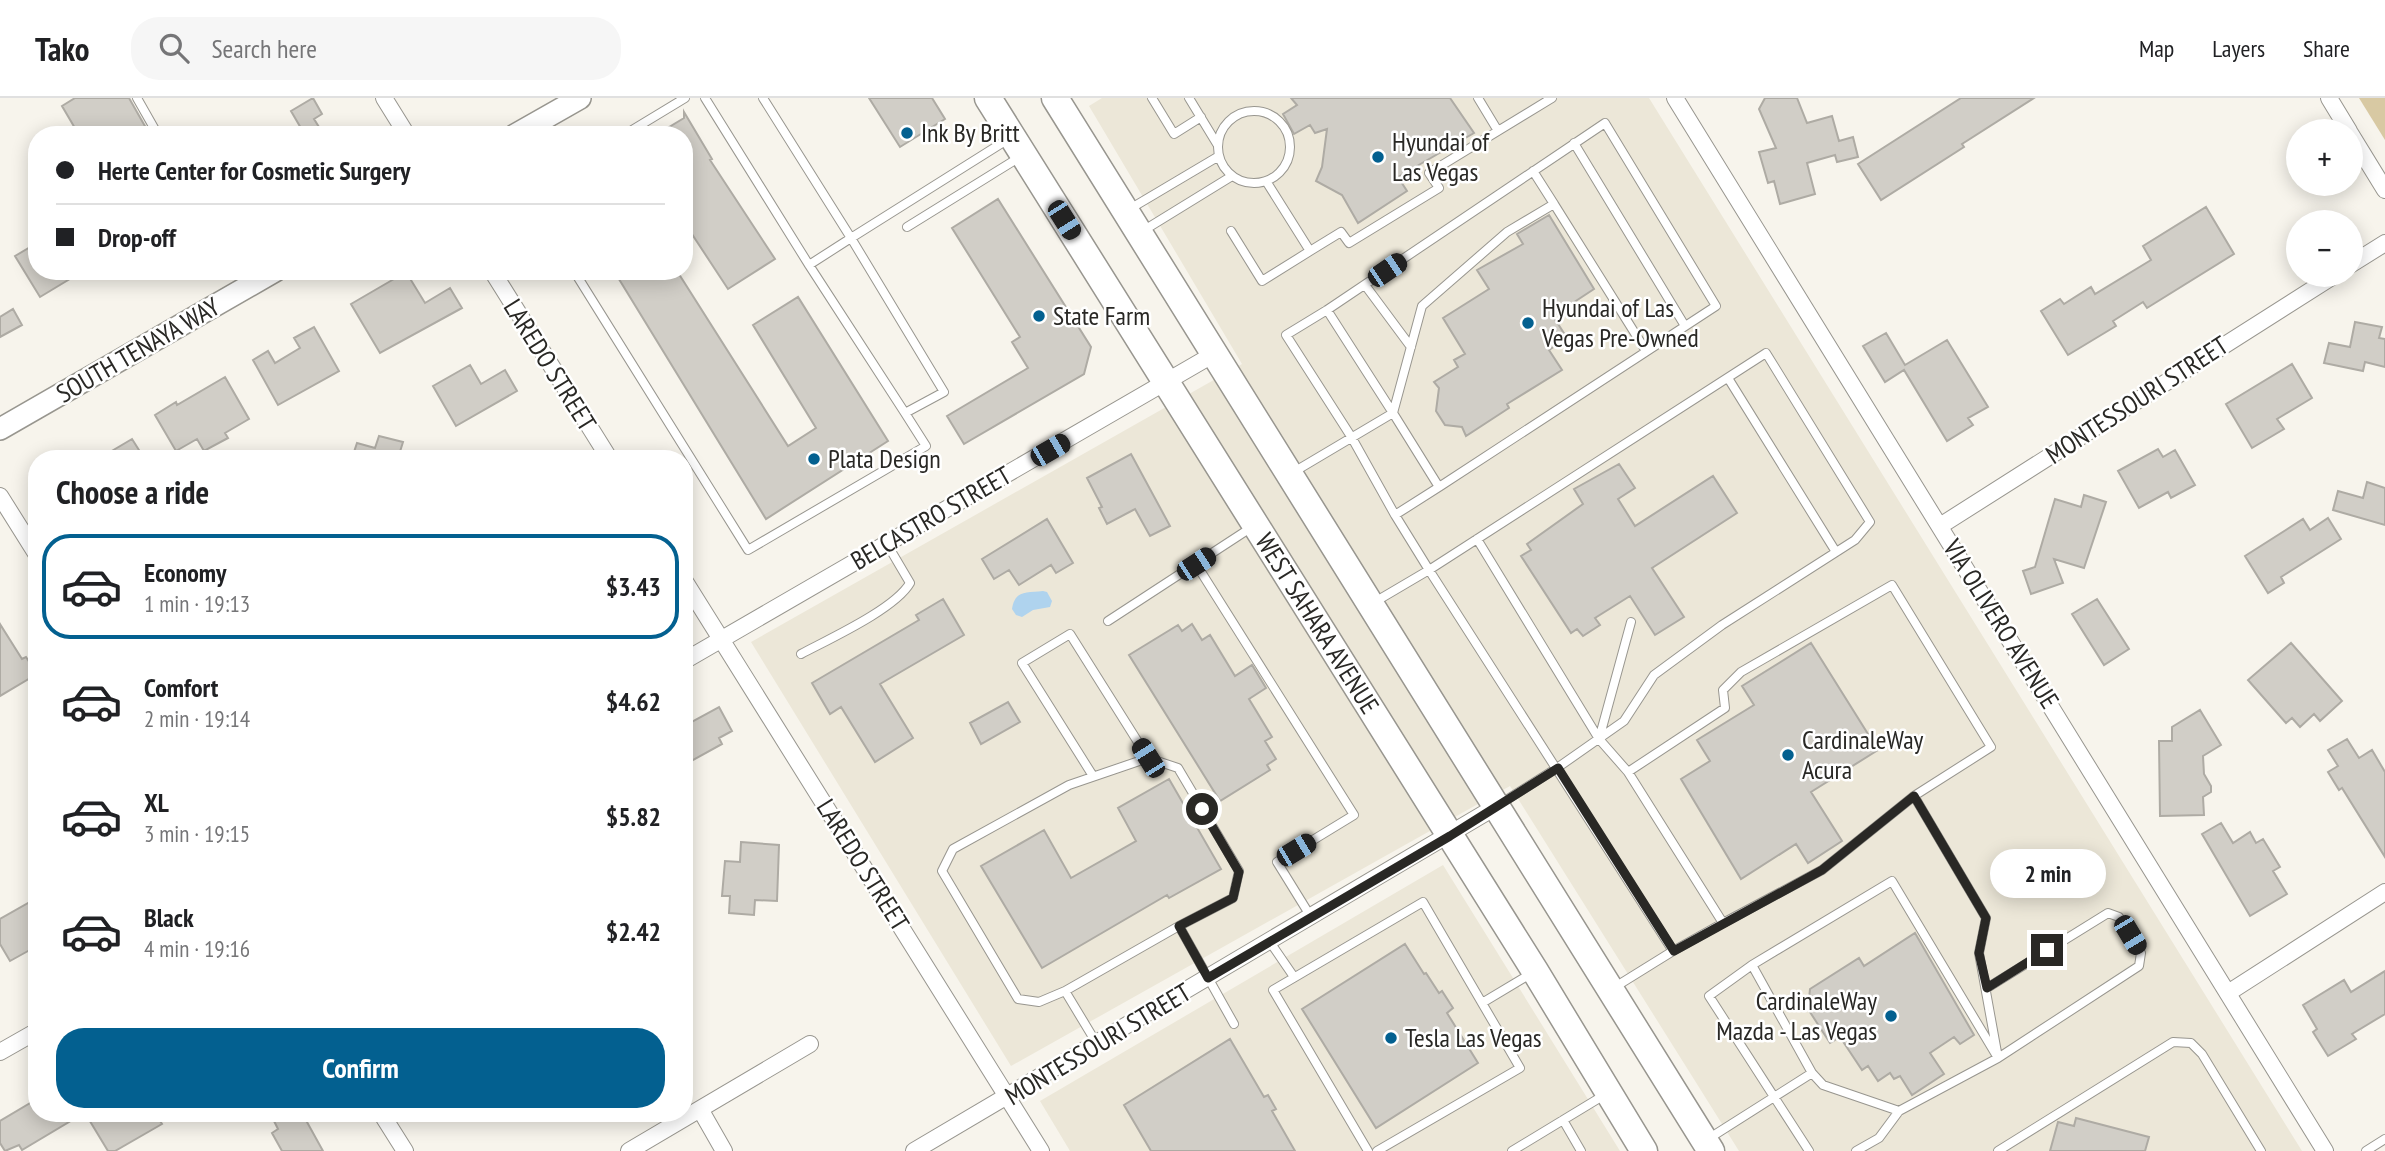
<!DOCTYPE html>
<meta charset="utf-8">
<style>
:root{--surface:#fff;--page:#f6f6f6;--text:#202124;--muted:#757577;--line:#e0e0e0;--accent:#036090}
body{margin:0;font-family:"PT Sans Narrow",sans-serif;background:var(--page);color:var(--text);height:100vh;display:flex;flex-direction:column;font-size:26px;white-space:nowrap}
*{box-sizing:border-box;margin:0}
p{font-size:23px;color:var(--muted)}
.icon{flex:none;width:38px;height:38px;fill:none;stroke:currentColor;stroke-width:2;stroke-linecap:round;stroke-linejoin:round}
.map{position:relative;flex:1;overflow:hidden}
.side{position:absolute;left:28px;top:352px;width:665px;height:672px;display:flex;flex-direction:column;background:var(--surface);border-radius:28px;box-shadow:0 4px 18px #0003}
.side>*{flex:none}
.hud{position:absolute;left:28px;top:28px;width:665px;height:154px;border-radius:28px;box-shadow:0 4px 18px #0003;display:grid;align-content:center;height:154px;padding:0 28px;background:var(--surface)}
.buttons{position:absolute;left:2286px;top:21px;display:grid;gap:14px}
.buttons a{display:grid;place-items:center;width:77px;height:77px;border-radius:50%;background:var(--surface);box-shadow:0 4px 18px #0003;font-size:35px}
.end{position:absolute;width:32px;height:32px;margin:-16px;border:9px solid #292825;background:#fff;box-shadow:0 0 0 4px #fff}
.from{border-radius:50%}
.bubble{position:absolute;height:49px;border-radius:24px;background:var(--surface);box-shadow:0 4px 18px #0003;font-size:23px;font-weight:700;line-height:49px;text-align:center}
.car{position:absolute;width:21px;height:42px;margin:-21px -10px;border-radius:9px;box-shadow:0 0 5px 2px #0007;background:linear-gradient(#222 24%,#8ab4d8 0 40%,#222 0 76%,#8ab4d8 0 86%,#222 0)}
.hud b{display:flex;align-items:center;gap:24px;height:66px;font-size:26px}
.hud b+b{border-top:2px solid var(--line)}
.hud i{width:18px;height:18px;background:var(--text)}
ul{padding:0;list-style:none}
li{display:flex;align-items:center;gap:21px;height:105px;margin:0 14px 10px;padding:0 14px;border:4px solid transparent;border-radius:28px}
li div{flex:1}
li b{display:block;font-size:26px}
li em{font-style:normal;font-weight:700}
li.selected{border-color:var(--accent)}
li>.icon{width:63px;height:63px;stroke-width:1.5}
h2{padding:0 28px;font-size:32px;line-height:84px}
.cta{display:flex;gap:14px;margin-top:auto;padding:14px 28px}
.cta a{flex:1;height:80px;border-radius:28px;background:var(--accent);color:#fff;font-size:28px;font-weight:700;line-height:80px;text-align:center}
header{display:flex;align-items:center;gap:42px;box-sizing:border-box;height:98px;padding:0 35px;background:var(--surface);border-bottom:2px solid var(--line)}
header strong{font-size:33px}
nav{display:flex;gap:38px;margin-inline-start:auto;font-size:24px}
.search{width:490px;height:63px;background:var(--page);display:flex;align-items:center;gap:18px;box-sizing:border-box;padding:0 24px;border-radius:28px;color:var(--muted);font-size:26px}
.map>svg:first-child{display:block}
</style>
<header>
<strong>Tako</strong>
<div class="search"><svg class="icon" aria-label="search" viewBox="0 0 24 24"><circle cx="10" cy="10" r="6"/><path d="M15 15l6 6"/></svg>Search here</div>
<nav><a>Map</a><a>Layers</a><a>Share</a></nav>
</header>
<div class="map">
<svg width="2385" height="1053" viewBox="0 0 2385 1053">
<rect width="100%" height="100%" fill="#f7f4ec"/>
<path fill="#ece7d8" d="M1102,0H1649L2302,1053H1739L1510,688L1011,968L751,544L1242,266L1089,8Z
M1443,767L1620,1053H1070L1040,1003Z"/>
<path fill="#d8c9a3" d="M2359,0H2385V42Z"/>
<path fill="#afd3ee" d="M1043,493L1047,494L1052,503L1050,509L1033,512L1022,519L1016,517L1012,511C1015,492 1026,495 1043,493Z"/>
<path fill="#d1cec7" stroke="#aeaba4" stroke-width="2" d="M75,0H129L150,37H79L62,8Z
M313,0L322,16L314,21L324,37H305L291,13Z
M869,0H932L945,21L900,49Z
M1291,0H1450L1474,35L1398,79L1407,93L1358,125L1342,97L1316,83L1322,69L1327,31L1315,35L1310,27L1294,36L1283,16L1297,7Z
M1765,0H1797L1807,25L1832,18L1839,43L1853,39L1858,59L1837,64L1835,57L1807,65L1815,96L1780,106L1774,83L1768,85L1759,54L1776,50L1759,11Z
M1961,0H2034L1962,46L1964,49L1881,102L1858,66Z
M684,14L712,61L710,62L775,161L728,191L684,124V37H656L684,20Z
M998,101L1091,249L1084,276L964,346L947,318L1028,270L1012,244L1020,239L952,130Z
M2206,109L2234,156L2147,210L2143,204L2113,223L2116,228L2068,257L2041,213L2060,201L2064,206L2091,189L2095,196L2151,162L2143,148Z
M1549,117L1594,191L1553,218L1567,240L1549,252L1562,272L1507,306L1509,310L1466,338L1462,329L1445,327L1436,313L1439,290L1434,284L1458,269L1454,262L1465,256L1443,220L1489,191L1477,172L1523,146L1517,136Z
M37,145V173H83L40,199L15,158Z
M614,173H677L788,348L816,330L753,227L798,199L888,343L766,421Z
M406,174L425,205L450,190L462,210L380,255L351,206Z
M13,211L22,227L0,239V219Z
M2355,224L2382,229L2379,240L2385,241V269L2365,264L2363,273L2324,265L2329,245L2350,249Z
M314,229L339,273L278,307L253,262L268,253L275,265L300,250L294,240Z
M1886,235L1905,267L1947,242L1988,309L1968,320L1973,327L1947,343L1904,272L1885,284L1863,248Z
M2292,266L2312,300L2277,321L2284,331L2252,350L2226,306Z
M470,267L481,286L505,272L517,293L456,328L433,288Z
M225,279L249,321L225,335L228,340L204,353L197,341L176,353L155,317L176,304L177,307Z
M379,338L403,344L398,360H352L357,345L375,350Z
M132,341L144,360H100Z
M2158,351L2163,359L2175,352L2195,387L2171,400L2168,394L2139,410L2118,373Z
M1131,356L1170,428L1150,438L1135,411L1107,426L1099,410L1102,409L1087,380Z
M1619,366L1635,390L1618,401L1635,428L1713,378L1737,415L1652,470L1684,519L1655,537L1630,498L1595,520L1600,527L1583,538L1577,531L1571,535L1521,458L1531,452L1527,446L1583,406L1574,391Z
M2367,384L2385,390V427L2333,412L2338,393L2363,400Z
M2084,397L2106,404L2084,470L2054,461L2063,485L2031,496L2023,473L2035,469L2055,401L2081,409Z
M2328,420L2341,441L2281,479L2284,485L2268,495L2245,458L2303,421L2310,432Z
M1047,421L1073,465L1056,475L1051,467L1019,487L1009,472L994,481L982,461Z
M943,501L964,537L880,586L913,640L875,664L841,609L830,616L812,585L919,522L916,517Z
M2097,501L2129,551L2104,567L2072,516Z
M0,526L22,561L26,559L37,576L0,598Z
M1192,526L1202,542L1210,537L1235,578L1252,567L1266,590L1249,601L1272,639L1265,643L1276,661L1267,667L1270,672L1220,703L1129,557L1178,527L1182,533Z
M1811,545L1878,652L1811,694L1842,743L1808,765L1796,746L1741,781L1681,681L1710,663L1697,642L1754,607L1742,588Z
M2291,545L2342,603L2320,623L2314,616L2300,629L2292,620L2286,625L2248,582Z
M1008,604L1020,624L981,646L970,625Z
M719,609L732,633L719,640L722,646L684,667V628Z
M2200,612L2221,647L2203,658L2204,676L2211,688V694L2203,699L2204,717L2160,718L2159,643H2172V629Z
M2347,641L2359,660L2372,652L2385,674V759L2342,690L2339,692L2328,674L2338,668L2328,652Z
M1169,681L1221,771L1169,800L1167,797L1042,870L981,768L1044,732L1071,780L1136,743L1118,710Z
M2221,725L2233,745L2250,734L2256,745L2263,741L2280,769L2273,773L2287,796L2250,818L2202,736Z
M741,744L779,747L777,803L755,802L754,817L729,815L730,798H722L725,763L740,764Z
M37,800V848L10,863L0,846V821Z
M1915,835L1974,937L1960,946L1954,939L1930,955L1944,976L1912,997L1900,978L1894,981L1890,975L1878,983L1868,968L1862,972L1840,939L1830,945L1808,911L1810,891L1859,860L1864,868Z
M1405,846L1424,876L1426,875L1439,895L1442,893L1453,910L1447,915L1478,965L1376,1030L1302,911Z
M2385,873V916L2352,936L2356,941L2328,958L2313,934L2317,931L2303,907L2344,882L2351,894Z
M1230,941L1264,999L1268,997L1276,1011L1272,1013L1295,1053H1151L1124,1007Z
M37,1001V1015H84L22,1052L19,1047L5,1053L0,1045V1023Z
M85,1015H155L162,1026L115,1053H108Z
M270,1015H302L323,1053H282L272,1035L278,1031Z
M2076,1020L2149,1039L2145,1053H2050L2058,1024L2074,1028Z"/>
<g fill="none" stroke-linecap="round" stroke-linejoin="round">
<g stroke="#98968f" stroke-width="10">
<path id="service" d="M137,0L158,37
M705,0L809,167L905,315
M763,0L851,140L1010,40
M1152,0L1174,36L1201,19
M1189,0L1217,46
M1478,0L1498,33
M1218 49a36 36 0 1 1 72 0a36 36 0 1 1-72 0Z
M624,37L685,0
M1574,45L1685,228
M1533,73L1554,106
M1128,112L1219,58
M907,129L1020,59
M1231,133L1262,183L1310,153L1266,83
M1141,134L1232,78
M1310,153L1341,134L1349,145L1439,90L1429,75L1552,0
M574,173L748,452L926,348L905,315L944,294L851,140L809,167
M1365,187L1411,249
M1327,212L1286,237L1352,340L1395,417L1439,389
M1728,280L1836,454
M1292,375L1393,315L1327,212L1605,25L1716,208L1439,389L1393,315L1422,208L1507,134L1554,106L1646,253
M1477,441L1599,641L1628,674L1723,825L1822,772L1914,698L1991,649L1892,487L1741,574L1723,592L1725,610L1628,674
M1196,466L1354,717L1277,764L1311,819
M1373,505L1429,472L1395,417
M1108,523L1252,429
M801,556C829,541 895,511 910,485L887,446
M1599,641L1631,524
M1093,678L1022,565L1070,536L1148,660
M1500,706L1557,670L1624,623L1654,577L1722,527L1855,442L1870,424L1766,255L1429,472L1673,853L1615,889
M1270,844L1294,879
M1673,853L1723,825
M1752,867L1709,898L1809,1053
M1065,893L1039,904L1018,901L942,773L953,751L1069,687L1148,660L1178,670L1239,773L1233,800L1179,828
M1482,905L1532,875
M1097,946L1065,893L1179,828L1234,926
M1812,975L1752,867L1892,783L1998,960L2139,868L2141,855L2119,819L2108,815L1987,890
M1563,1022L1581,1053
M1708,1041L1812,975L1823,987L1899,1013L1998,960L1979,855L1986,820L1914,698
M1368,1053L1273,892L1423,804L1520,970L1377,1053
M1512,1053L1606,996
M1856,1053L1879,1040L1899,1013
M1998,1053L2173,944L2191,945L2202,956L2261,1053
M2366,1053L2385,1041"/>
</g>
<g stroke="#98968f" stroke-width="18">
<path id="minor" d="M384,0L407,37
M1675,0L2325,1053
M2329,0L2349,33
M2350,35L2385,92
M2350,167L2385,145
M492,173L609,360
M0,398L37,457
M1940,428L2335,177
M684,482L1041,1053
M684,563L1214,256
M2228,895L2385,794
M0,954L37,933
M700,1011L724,1053
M381,1015L405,1053
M629,1053L810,946
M914,1053L1497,708"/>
</g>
<g stroke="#98968f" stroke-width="24">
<path id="tertiary" d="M515,37L580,0
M0,331L275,173"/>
</g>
<g stroke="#98968f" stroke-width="29">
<g id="primary">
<path id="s1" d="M988,0L1535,873L1644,1053"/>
<path d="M1055,0L1711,1053"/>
</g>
</g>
<use href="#service" stroke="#fff" stroke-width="8"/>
<use href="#minor" stroke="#fff" stroke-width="16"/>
<use href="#tertiary" stroke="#fff" stroke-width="21"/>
<use href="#primary" stroke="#fff" stroke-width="26"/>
</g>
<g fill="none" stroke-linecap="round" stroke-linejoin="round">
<path stroke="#292825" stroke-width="9" d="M1202,711L1239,774L1233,800L1179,828L1208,880L1450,738L1558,670L1674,853L1822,772L1914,698L1986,820L1979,855L1987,890L2047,852"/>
</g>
<g fill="#036090" stroke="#fff" stroke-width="2.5">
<circle cx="907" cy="35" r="7"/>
<circle cx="1378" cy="59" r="7"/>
<circle cx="1039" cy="218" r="7"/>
<circle cx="1528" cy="225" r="7"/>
<circle cx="814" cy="361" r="7"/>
<circle cx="1788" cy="657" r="7"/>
<circle cx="1891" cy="918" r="7"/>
<circle cx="1391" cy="940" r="7"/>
</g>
<g text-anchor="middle" stroke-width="5" stroke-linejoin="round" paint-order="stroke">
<g font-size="26" fill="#292825" stroke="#fff" text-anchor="start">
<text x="921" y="44">Ink By Britt</text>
<text x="1392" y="53">Hyundai of<tspan x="1392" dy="30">Las Vegas</tspan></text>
<text x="1542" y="219">Hyundai of Las<tspan x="1542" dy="30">Vegas Pre-Owned</tspan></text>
<text x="1053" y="227">State Farm</text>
<text x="828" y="370">Plata Design</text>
<text x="1802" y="651">CardinaleWay<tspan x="1802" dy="30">Acura</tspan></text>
<text x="1877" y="912" text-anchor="end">CardinaleWay<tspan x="1877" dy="30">Mazda - Las Vegas</tspan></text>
<text x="1405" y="949">Tesla Las Vegas</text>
</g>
<g font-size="26" fill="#292825" stroke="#fff">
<text transform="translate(138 252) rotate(-30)" y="9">SOUTH TENAYA WAY</text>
<text transform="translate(550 267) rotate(58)" y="9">LAREDO STREET</text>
<text transform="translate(2137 302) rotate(-33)" y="9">MONTESSOURI STREET</text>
<text transform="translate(931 420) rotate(-30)" y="9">BELCASTRO STREET</text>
<text dy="9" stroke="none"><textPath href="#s1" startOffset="620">WEST SAHARA AVENUE</textPath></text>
<text transform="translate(2001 526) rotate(58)" y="9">VIA OLIVERO AVENUE</text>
<text transform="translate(863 767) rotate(58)" y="9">LAREDO STREET</text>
<text transform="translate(1098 946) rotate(-31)" y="9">MONTESSOURI STREET</text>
</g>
</g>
</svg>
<div class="buttons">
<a>+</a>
<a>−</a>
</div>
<i class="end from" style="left:1202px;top:711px"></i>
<i class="end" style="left:2047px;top:852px"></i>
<div class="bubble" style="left:1990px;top:751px;width:116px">2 min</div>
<i class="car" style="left:1064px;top:122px;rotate:148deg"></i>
<i class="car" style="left:1387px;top:172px;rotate:56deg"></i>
<i class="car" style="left:1050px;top:352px;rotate:60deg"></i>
<i class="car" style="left:1196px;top:466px;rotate:57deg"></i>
<i class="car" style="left:1148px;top:660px;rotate:328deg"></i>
<i class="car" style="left:1296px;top:752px;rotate:59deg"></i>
<i class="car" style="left:2130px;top:837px;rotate:149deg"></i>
<div class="hud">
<b><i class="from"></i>Herte Center for Cosmetic Surgery</b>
<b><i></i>Drop-off</b>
</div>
<section class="side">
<h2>Choose a ride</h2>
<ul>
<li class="selected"><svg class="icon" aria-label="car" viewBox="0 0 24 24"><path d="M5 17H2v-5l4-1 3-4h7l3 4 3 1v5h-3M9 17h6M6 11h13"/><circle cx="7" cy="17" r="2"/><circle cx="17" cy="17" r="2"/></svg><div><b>Economy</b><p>1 min · 19:13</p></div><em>$3.43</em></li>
<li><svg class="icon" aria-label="car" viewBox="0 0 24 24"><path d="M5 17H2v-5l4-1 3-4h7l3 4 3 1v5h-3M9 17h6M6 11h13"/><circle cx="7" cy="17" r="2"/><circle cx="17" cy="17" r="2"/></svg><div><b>Comfort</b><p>2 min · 19:14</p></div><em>$4.62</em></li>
<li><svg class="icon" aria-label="car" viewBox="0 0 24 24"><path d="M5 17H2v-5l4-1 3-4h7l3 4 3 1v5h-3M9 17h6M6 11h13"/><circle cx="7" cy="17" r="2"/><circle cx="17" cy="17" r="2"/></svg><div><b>XL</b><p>3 min · 19:15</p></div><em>$5.82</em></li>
<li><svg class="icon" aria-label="car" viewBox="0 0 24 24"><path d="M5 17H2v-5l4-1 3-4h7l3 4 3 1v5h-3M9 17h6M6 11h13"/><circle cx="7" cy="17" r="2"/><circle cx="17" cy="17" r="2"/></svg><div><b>Black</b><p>4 min · 19:16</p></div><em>$2.42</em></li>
</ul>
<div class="cta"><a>Confirm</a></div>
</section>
</div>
